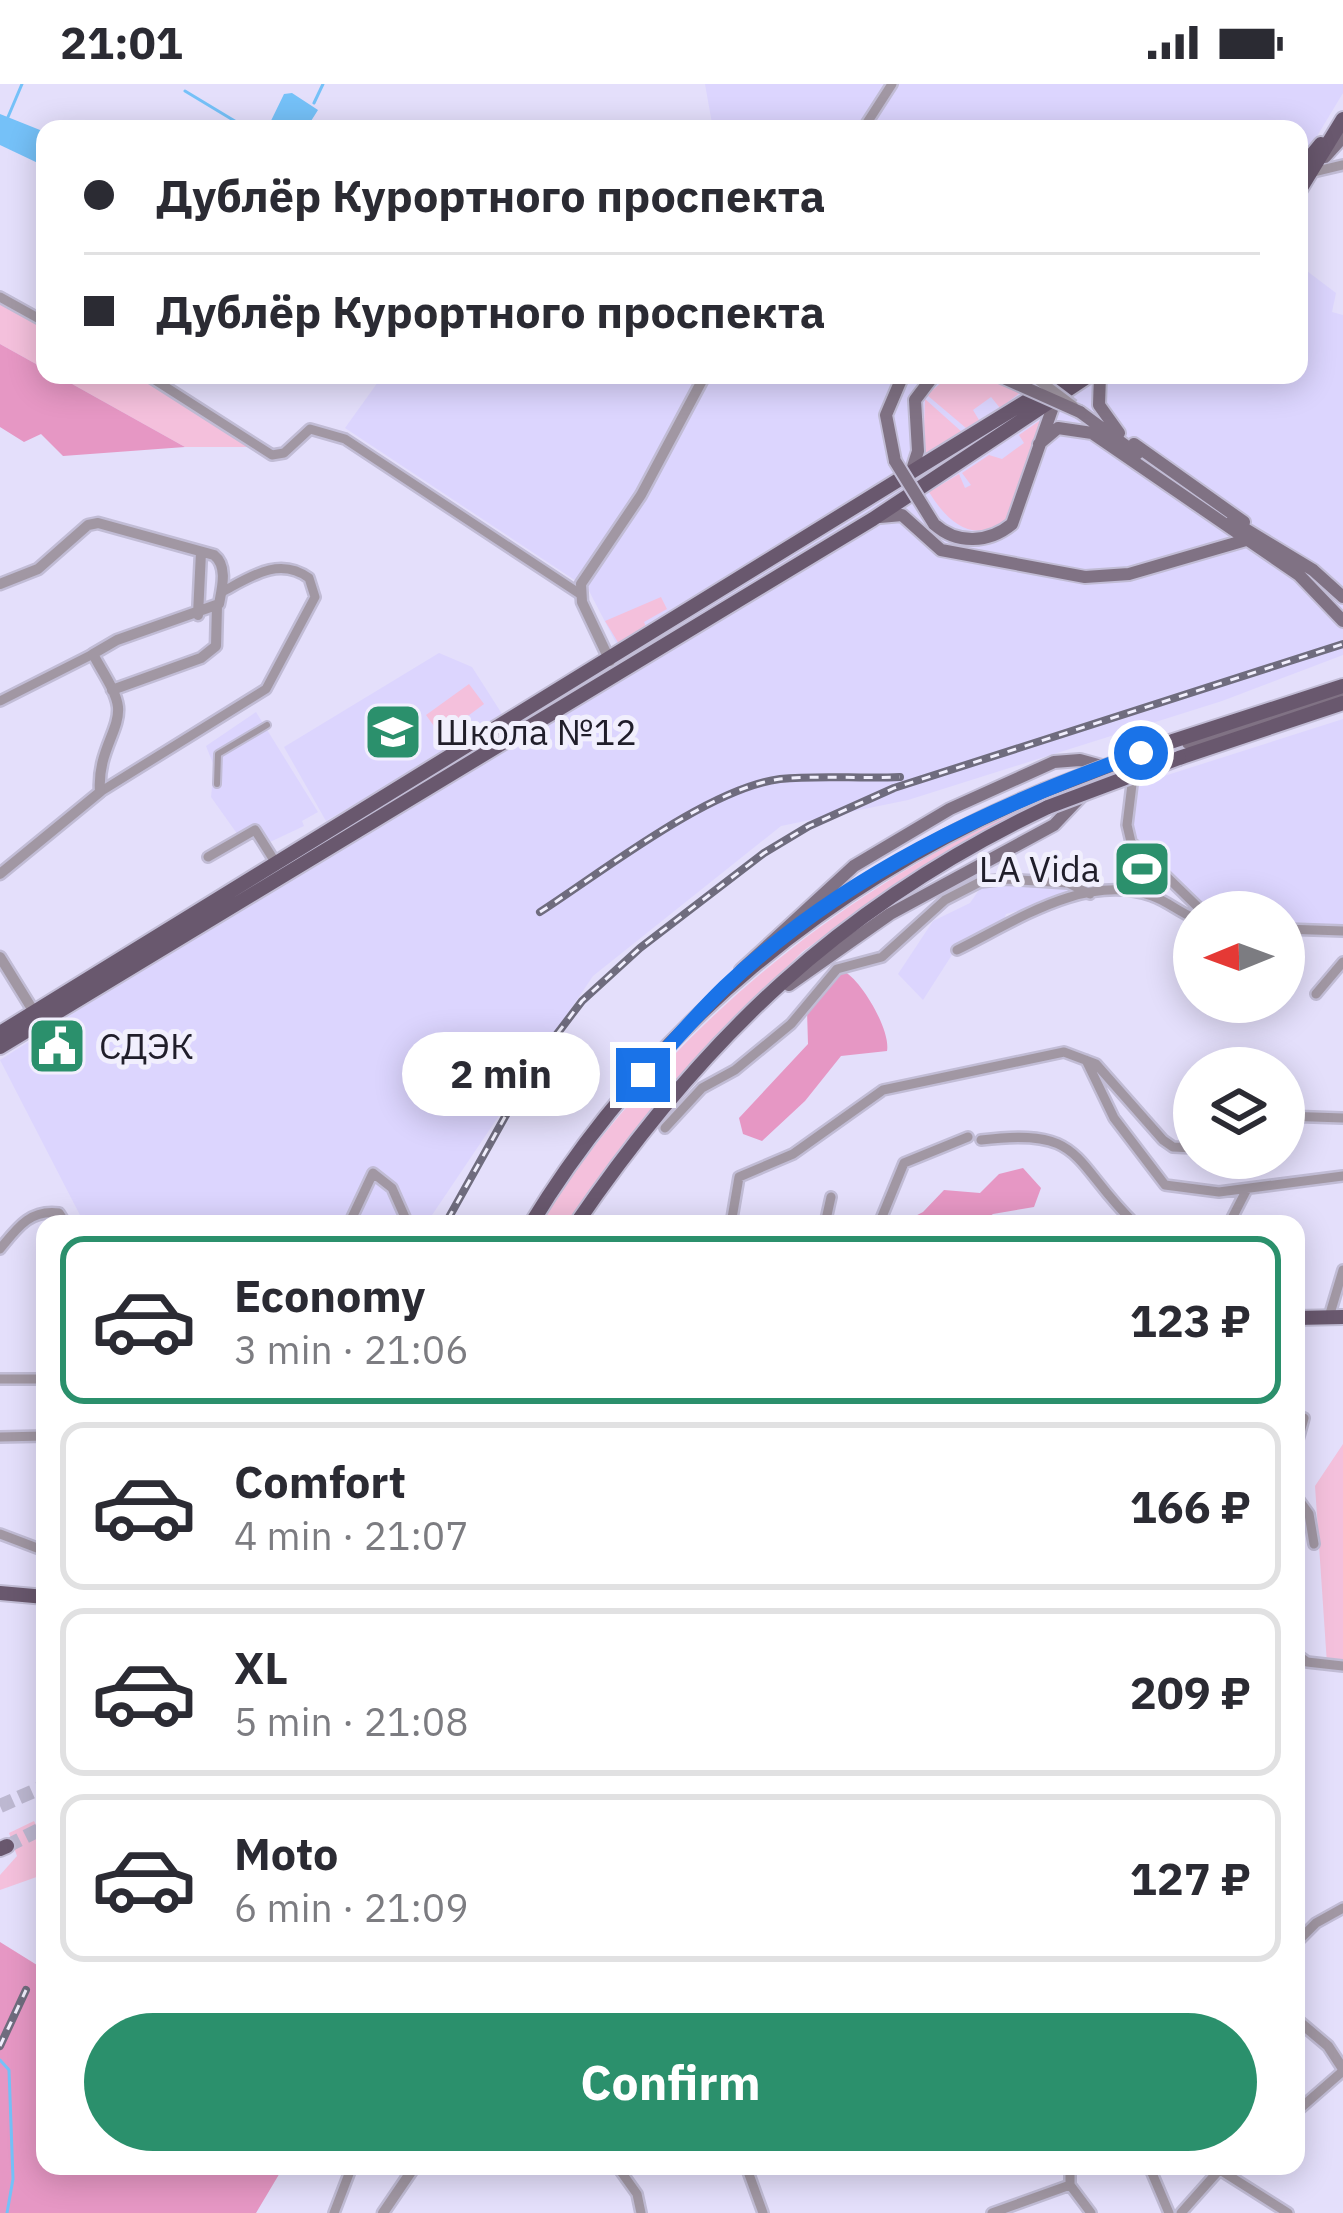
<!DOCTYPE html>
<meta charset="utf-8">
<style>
:root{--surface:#fff;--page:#f7f7f7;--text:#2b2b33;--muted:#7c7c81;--line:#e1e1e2;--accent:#2b906c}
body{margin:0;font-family:"IBM Plex Sans",sans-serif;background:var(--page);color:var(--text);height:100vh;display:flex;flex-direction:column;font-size:45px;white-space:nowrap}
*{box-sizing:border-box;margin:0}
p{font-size:39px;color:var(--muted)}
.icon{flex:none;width:66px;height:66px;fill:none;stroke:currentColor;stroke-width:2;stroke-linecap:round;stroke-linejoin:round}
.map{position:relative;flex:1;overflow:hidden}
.details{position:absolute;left:36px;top:1131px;width:1269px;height:960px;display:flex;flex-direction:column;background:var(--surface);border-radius:24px;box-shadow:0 6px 30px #0003}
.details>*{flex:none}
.top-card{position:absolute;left:36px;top:36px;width:1272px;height:264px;border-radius:24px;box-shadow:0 6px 30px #0003;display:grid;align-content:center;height:264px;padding:0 48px;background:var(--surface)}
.needle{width:78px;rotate:269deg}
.tools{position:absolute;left:1173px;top:807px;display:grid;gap:24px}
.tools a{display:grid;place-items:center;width:132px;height:132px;border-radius:50%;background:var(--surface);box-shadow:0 6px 30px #0003;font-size:60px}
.end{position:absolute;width:54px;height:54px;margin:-27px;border:15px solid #1a73e8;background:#fff;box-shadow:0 0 0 6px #fff}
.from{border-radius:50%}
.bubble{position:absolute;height:84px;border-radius:42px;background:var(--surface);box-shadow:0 6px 30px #0003;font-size:39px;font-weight:700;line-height:84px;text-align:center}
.top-card b{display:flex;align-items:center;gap:42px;height:114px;font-size:45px}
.top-card b+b{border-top:3px solid var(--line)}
.top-card i{width:30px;height:30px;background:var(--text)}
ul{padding:21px 0 0;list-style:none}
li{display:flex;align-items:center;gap:36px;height:168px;margin:0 24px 18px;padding:0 24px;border:6px solid var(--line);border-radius:24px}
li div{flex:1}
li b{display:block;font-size:45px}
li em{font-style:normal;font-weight:700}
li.current{border-color:var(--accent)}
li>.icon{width:108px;height:108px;stroke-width:1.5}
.cta{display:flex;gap:24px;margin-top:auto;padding:24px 48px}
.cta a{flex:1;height:138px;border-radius:72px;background:var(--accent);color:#fff;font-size:48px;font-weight:700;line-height:138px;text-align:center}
.status{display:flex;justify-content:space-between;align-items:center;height:84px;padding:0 60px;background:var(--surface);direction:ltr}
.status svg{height:33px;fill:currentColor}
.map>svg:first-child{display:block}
</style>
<div class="status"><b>21:01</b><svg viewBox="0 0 49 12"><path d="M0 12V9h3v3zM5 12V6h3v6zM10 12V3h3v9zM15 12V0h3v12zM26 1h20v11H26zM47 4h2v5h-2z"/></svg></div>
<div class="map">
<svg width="1343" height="2129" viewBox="0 0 1343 2129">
<rect width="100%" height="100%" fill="#e4dffb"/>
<path fill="#dcd5fe" d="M705,0H1343V9L1299,82V45H713Z
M1299,181L1336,209L1332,228L1343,231V571L1222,617L908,716L781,742L593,892L426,1140H135L82,1135L0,976L626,578L588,505L345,344L383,291H1299Z
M439,569L472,583L504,633L326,737L284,663Z
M256,628L318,728L302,737L304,742L270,758L258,744L238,751L211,713L214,682L206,662Z
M1343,635V846L1284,844V828H1207L1132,758L1129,742L1136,701Z
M1004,794L1076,798L1075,812L1006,830L1003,839L957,863L923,916L898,890L933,837L970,819L983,800Z"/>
<path fill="#f4c0dc" d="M0,207L45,231V285L0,260Z
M56,291H158L269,363H185Z
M950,291L1025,305L1000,324L991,313L973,326L979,336L966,344L927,311Z
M925,315L962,348L923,378Z
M1042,335L1011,431C977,463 949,441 929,408L959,390L965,404L971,401L962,389L989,371L1002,375L1024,359L1019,351Z
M661,513L667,525L644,538L647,545L619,560L605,537Z
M469,600L484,620L441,652L426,631Z
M1049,711L917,785L802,868L662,1011L567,1140L539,1137C676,940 830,811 1049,711Z
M1343,1360V1581L1327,1580L1315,1402Z
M34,1737L44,1756L45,1790L0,1806V1791L17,1772L9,1749Z"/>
<path fill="#e697c4" d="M0,260L45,285V291H56L185,363L63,372L41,350L24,358L0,343Z
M843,887C859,893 891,945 887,967L841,972L805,1017L762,1057L743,1050L739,1034L808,960L807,926Z
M1023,1084L1041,1104L1034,1123L993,1130L978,1140H900L923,1128L944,1106L980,1109L999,1090Z
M0,1858L45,1886V2082H284L256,2129H0Z"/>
<path fill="#75c1f8" d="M292,9L318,26L306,45H267L284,10Z
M0,30L45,48L40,80L0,61Z"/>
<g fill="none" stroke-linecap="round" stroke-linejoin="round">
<path stroke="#75c1f8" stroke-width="3" d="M185,7L248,45
M314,19L323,0
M8,33L22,0
M0,1976L9,1986L13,2095L7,2129"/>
<path stroke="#bdb8d1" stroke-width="14" stroke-dasharray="14 7" stroke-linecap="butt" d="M0,1722L45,1702
M7,1762L45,1743"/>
<g stroke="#c1bcd5" stroke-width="10">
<path id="pedestrian" d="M217,700L218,670L267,641"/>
</g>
<g stroke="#c1bcd5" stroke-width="14">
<path id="minor" d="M863,45L892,0
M1313,88L1343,81
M0,213L45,238
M147,291L272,371L284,369L310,345L345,355L580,510
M0,617L93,570
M1135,676L1127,741L1131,758L1203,828
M100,708L266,605L315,513L309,494C279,472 250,493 222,508
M208,773L255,746L277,781
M1284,845L1343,847
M957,866C1013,839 1085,788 1152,812C1167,817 1179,828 1194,834
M1316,910L1343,878
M1086,976L1114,1034L1165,1101L1219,1108L1343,1092
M1284,1032L1343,1034
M665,1044L702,1004L735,986L791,940L837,885L882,873L945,816L980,798L1006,795L1068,799L1090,810
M981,1056C1085,1043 1070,1076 1135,1140
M349,1140L373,1089L392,1104L408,1140
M731,1140L739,1093L793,1070L883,1006L1064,968L1096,980L1163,1056L1173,1063L1194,1064
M825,1140L831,1113
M879,1140L904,1079L968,1053
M1229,1140L1247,1105
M0,1165C17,1144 30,1125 59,1129L66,1140
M1329,1233L1343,1186
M0,1295H45
M0,1353L45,1352
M1296,1363L1304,1334
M1296,1412L1309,1430L1314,1460
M0,1450L45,1467
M1296,1570L1307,1578L1343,1582
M1296,1859L1316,1839L1343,1824
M1296,2028L1343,1987
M617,2082L637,2110L641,2129
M746,2082L763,2129
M1070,2082V2101L1091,2129
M1149,2082L1169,2129
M1220,2086L1288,2129
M334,2129L352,2082
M992,2129L1070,2101
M1181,2129L1221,2084"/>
</g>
<g stroke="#c1bcd5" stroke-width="15">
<path id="tertiary" d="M0,500L38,485L88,441L98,439L214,471C228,482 222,504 219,520L117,556L93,570C101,586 116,606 118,623C120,647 97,668 100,708L0,790
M198,531L201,468
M610,577L582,518L581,500L641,411L705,291
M112,606L201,574L216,562L217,521
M0,873L34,928
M1296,1935L1328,1962L1343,1985
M383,2129L415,2082"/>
</g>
<g stroke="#c1bcd5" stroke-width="16">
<path id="secondary" d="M1325,73L1343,53
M1100,291L1099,321L1119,349
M1080,328L1137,370
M1039,360L1058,344L1092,349L1299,491L1343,537
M1134,360L1244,438
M895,377L886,331L903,291
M911,389L918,367L915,316L934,291
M880,433L902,431L941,466L1085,493L1129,490L1246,456
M1232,437L1313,486L1343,513
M934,440C957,461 989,459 1012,440L1056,314
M1188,659L1343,611
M741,886L854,782L950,725L1054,678L1080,676L1109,684
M789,901L890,830L1054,741L1106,686"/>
</g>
<g stroke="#c1bcd5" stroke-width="18">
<path id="primary" d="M1299,87L1321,60
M1299,107L1343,35
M1173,657L1343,602
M1179,674L1343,619
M0,949L1069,291
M0,963L873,435L1090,291
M531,1140C650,944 832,795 1043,707
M576,1140C703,954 843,820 1048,723
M1296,1234L1343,1233
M0,1509L45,1513
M0,1765L7,1762"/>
</g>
<use href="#pedestrian" stroke="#a197a3" stroke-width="6"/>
<use href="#minor" stroke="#a197a3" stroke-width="9"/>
<use href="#tertiary" stroke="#a197a3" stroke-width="10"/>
<use href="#secondary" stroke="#807284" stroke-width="12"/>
<use href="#primary" stroke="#69586e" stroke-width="14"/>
<g stroke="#6f6c7e" stroke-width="8">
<path id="rail" d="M540,828C602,788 709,704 780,695C819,691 861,695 900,693
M448,1135L535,979L582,917L640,864L764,769L809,742L894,704L1343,560
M0,1962L26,1906"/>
</g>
<use href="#rail" stroke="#f1effd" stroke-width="3" stroke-dasharray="9" stroke-linecap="butt"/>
<g stroke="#c1bcd5" stroke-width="15" stroke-linecap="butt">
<path id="tertiary-bridge" d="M1032,291L1073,322"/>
</g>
<g stroke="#c1bcd5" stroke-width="16" stroke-linecap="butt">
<path id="secondary-bridge" d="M997,291L1080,328
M895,377L934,440"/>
</g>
<g stroke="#c1bcd5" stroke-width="18" stroke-linecap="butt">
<path id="primary-bridge" d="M1043,707L1173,657
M1048,723L1179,674"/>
</g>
<use href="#tertiary-bridge" stroke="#a197a3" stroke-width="10"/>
<use href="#secondary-bridge" stroke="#807284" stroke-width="12"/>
<use href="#primary-bridge" stroke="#69586e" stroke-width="14"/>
</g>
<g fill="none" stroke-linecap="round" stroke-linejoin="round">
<path stroke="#1a73e8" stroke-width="15" d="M643,991C670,962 696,931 725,903C841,792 992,722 1141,669"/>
</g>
<defs>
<g id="school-square" transform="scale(3)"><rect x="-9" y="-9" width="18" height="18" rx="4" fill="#2b906c" stroke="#f1effd"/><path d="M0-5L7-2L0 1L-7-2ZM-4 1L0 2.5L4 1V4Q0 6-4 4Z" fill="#fff"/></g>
<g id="stadium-square" transform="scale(3)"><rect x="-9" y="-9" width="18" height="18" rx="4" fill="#2b906c" stroke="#f1effd"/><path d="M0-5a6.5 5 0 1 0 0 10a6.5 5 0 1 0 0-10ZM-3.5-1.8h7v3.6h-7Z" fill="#fff"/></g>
<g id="civic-square" transform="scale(3)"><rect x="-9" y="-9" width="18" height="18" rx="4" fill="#2b906c" stroke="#f1effd"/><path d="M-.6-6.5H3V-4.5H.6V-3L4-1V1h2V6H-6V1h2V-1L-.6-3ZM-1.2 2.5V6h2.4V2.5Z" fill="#fff"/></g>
</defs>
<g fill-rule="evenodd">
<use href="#school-square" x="393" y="648"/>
<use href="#stadium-square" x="1142" y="785"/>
<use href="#civic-square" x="57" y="962"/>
</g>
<g text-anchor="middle" stroke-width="10" stroke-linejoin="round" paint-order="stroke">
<g font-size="36" fill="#201e2a" stroke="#f1effd" text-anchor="start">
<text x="435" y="661">Школа №12</text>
<text x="1100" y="798" text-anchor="end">LA Vida</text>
<text x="99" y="975">СДЭК</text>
</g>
</g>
</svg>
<div class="tools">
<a><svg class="needle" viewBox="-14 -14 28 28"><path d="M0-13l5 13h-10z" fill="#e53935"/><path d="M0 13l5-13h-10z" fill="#7c7c81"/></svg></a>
<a><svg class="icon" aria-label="layers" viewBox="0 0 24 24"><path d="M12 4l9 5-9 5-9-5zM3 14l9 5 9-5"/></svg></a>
</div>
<i class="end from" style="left:1141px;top:669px"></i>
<i class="end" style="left:643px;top:991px"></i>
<div class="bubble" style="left:402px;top:948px;width:198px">2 min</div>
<div class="top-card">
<b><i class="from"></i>Дублёр Курортного проспекта</b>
<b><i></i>Дублёр Курортного проспекта</b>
</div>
<section class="details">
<ul>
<li class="current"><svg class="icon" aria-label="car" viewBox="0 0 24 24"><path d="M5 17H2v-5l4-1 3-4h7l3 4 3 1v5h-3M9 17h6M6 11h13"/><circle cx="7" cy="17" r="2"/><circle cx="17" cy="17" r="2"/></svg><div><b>Economy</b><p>3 min · 21:06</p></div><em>123 ₽</em></li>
<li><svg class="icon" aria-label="car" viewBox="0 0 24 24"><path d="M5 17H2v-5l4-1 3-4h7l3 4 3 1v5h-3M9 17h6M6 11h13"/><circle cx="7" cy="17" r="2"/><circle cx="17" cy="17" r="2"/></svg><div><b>Comfort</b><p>4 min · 21:07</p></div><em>166 ₽</em></li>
<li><svg class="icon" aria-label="car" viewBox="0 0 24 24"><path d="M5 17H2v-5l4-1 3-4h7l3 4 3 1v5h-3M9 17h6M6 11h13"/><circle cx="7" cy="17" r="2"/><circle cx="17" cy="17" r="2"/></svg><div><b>XL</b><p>5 min · 21:08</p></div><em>209 ₽</em></li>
<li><svg class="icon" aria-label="car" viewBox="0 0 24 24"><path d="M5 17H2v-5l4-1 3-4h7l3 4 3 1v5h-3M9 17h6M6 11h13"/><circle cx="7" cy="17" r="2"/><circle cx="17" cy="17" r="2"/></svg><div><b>Moto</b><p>6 min · 21:09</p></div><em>127 ₽</em></li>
</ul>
<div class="cta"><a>Confirm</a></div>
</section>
</div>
